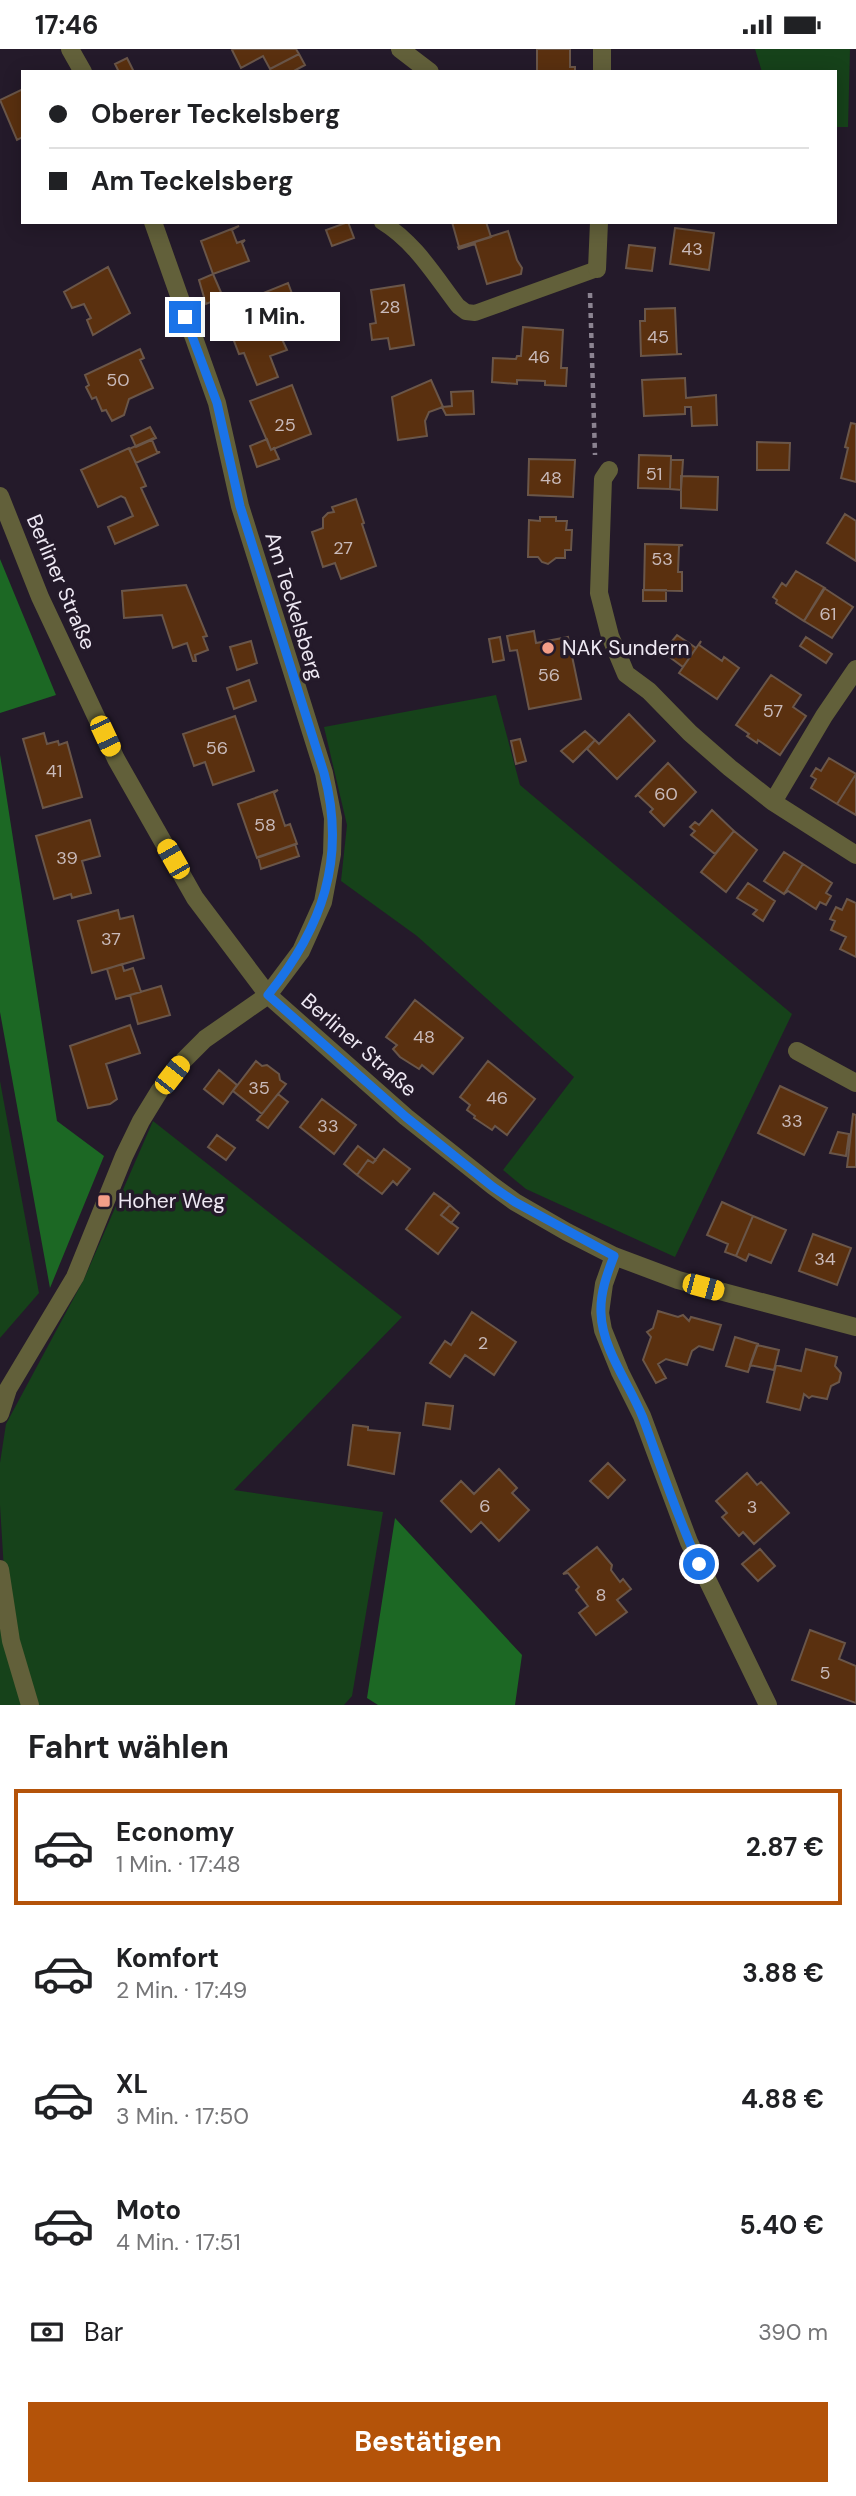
<!DOCTYPE html>
<html lang="de">
<meta charset="utf-8">
<style>
:root{--surface:#fff;--page:#f6f6f6;--text:#202124;--muted:#757577;--line:#e0e0e0;--accent:#b45309}
body{margin:0;font-family:"DM Sans",sans-serif;background:var(--page);color:var(--text);height:100vh;display:flex;flex-direction:column;font-size:26px;white-space:nowrap}
*{box-sizing:border-box;margin:0}
p{font-size:23px;color:var(--muted)}
.icon{flex:none;width:38px;height:38px;fill:none;stroke:currentColor;stroke-width:2;stroke-linecap:round;stroke-linejoin:round}
.map{position:relative;height:1656px;overflow:hidden}
.sheet{display:flex;flex-direction:column;background:var(--surface);flex:1}
.sheet>*{flex:none}
.guide{position:absolute;left:21px;top:21px;width:816px;height:154px;border-radius:0px;box-shadow:0 4px 18px #0003;display:grid;align-content:center;height:154px;padding:0 28px;background:var(--surface)}
.end{position:absolute;width:32px;height:32px;margin:-16px;border:9px solid #1a73e8;background:#fff;box-shadow:0 0 0 4px #fff}
.from{border-radius:50%}
.bubble{position:absolute;height:49px;border-radius:0px;background:var(--surface);box-shadow:0 4px 18px #0003;font-size:23px;font-weight:700;line-height:49px;text-align:center}
.car{position:absolute;width:21px;height:42px;margin:-21px -10px;border-radius:9px;box-shadow:0 0 5px 2px #0007;background:linear-gradient(#f5c518 24%,#345 0 40%,#f5c518 0 76%,#345 0 86%,#f5c518 0)}
.guide b{display:flex;align-items:center;gap:24px;height:66px;font-size:26px}
.guide b+b{border-top:2px solid var(--line)}
.guide i{width:18px;height:18px;background:var(--text)}
ul{padding:0;list-style:none}
li{display:flex;align-items:center;gap:21px;height:116px;margin:0 14px 10px;padding:0 14px;border:4px solid transparent;border-radius:0px}
li div{flex:1}
li b{display:block;font-size:26px}
li em{font-style:normal;font-weight:700}
li.active{border-color:var(--accent)}
li>.icon{width:63px;height:63px;stroke-width:1.5}
h2{padding:0 28px;font-size:32px;line-height:84px}
.pay{display:flex;align-items:center;gap:18px;height:77px;padding:0 28px;font-size:26px}
.pay p{margin-inline-start:auto}
.cta{display:flex;gap:14px;margin-top:auto;padding:14px 28px}
.cta a{flex:1;height:80px;border-radius:0px;background:var(--accent);color:#fff;font-size:28px;font-weight:700;line-height:80px;text-align:center}
.status{display:flex;justify-content:space-between;align-items:center;height:49px;padding:0 35px;background:var(--surface);direction:ltr}
.status svg{height:19px;fill:currentColor}
.map>svg:first-child{display:block}
</style>
<div class="status"><b>17:46</b><svg viewBox="0 0 49 12"><path d="M0 12V9h3v3zM5 12V6h3v6zM10 12V3h3v9zM15 12V0h3v12zM26 1h20v11H26zM47 4h2v5h-2z"/></svg></div>
<div class="map">
<svg width="856" height="1656" viewBox="0 0 856 1656">
<rect width="100%" height="100%" fill="#241a2a"/>
<path fill="#16421a" d="M755,0H850L848,78H835V23H762Z
M496,646L520,736L792,965L675,1208L526,1140L503,1121L574,1028L417,887L341,832L347,776L324,678Z
M0,1032L39,1244L0,1289Z
M153,1072L402,1268L234,1441L383,1463L352,1647L344,1656H0V1572L7,1571L0,1456V1414L6,1375L84,1230Z"/>
<path fill="#1c6824" d="M0,510L56,646L0,664Z
M0,706L57,1072L104,1107L50,1239L0,963Z
M395,1469L522,1606L515,1656H378L367,1649Z"/>
<path fill="#5a300f" stroke="#6a5649" stroke-width="2" d="M234,0H296L299,5L270,20L263,7L241,19L232,1Z
M537,0H570V18H575V23H537Z
M299,5L305,16L292,23H271L270,20Z
M127,9L134,23H119L115,15Z
M23,40V88L17,91L0,51Z
M348,173L354,189L332,197L326,181Z
M452,173H486L491,188L459,198Z
M239,177L232,181L237,194L245,191L242,194L249,212L213,225L201,192Z
M675,179L714,184L709,221L670,215Z
M508,182L517,211L522,219L521,225L487,235L475,195L459,200L458,198Z
M629,196L655,199L652,222L626,219Z
M108,218L130,264L93,286L87,271L91,269L84,255L72,259L64,243Z
M213,225L223,248L206,255L199,231Z
M288,234L305,279L281,288L287,301L270,307L278,328L257,336L244,304L239,305L231,284L235,282L232,273L242,268L236,255Z
M404,236L414,296L390,300L388,289L372,291L370,275L376,274L371,241Z
M675,259L677,305H682L641,307L640,272H645V260Z
M523,278L563,281L561,319H567L566,337L545,336V332L517,331V335L492,333L493,309L516,310L517,307H521Z
M140,300L144,309L140,311L153,339L129,350L124,366L112,372L106,361L102,362L96,348L92,350L86,338L89,336L85,326Z
M685,329L686,349L716,346L717,376L692,377L691,358H685V365L644,367L642,331Z
M431,331L443,358L429,363L425,372L427,387L398,391L392,348Z
M292,336L311,385L271,401L250,352Z
M473,342L474,365L446,366L442,358L452,357L451,343Z
M851,374L856,375V433L841,429L848,399L845,398Z
M150,378L156,389L136,398L131,387Z
M154,389L152,391L157,403H160L136,414L129,400Z
M267,390L271,401L274,399L279,410L257,418L250,397Z
M757,393L790,394L789,421H757Z
M129,399L146,437L141,439L158,476L115,495L108,478L133,467L125,449L121,447L98,458L81,421Z
M639,406L671,407L670,440L638,439Z
M529,410L575,411L573,448L528,446Z
M671,411H683L681,441L670,440Z
M681,427L718,428L717,461L681,459Z
M356,450L364,474L362,475L376,517L341,530L335,514L323,518L312,483L323,479V469L328,464L334,463L332,458Z
M845,465L856,472V512L827,494Z
M540,468H556V472H567L566,481H572L571,501H565V509H556L548,515L542,513L538,508H528L529,471L540,472Z
M645,495L683,496L679,497L678,523H682V542L644,541Z
M796,522L825,539L804,572L776,554L777,551L773,548L782,534L786,537Z
M186,536L207,587L203,588L208,601L195,606L196,612H193L187,594L173,599L162,566L124,569L122,542Z
M824,539L853,558L832,589L804,572Z
M643,541H666V552H643Z
M534,582L536,594L568,588L581,650L529,660L517,601L510,602L507,587Z
M677,586L696,599L683,618L663,603Z
M500,588L504,611L493,613L489,590Z
M806,588L832,605L826,614L800,597Z
M251,592L257,614L237,621L230,598Z
M701,592L699,596L722,612L724,608L739,619L717,650L679,624Z
M771,626L801,646L793,658L806,667L780,706L758,691L757,694L747,687L749,685L736,676Z
M249,631L256,652L234,660L227,639Z
M629,665L655,692L617,730L587,700L595,691L599,695Z
M235,667L254,722L213,736L205,713L194,717L183,685Z
M585,682L595,691L573,713L561,702Z
M44,684L47,695L58,692L59,696L67,693L82,748L43,759L23,690Z
M520,690L526,712L516,715L511,692Z
M829,709L856,725L837,755L811,739L816,730L811,727L816,719L821,722Z
M668,714L696,743L664,777L650,763L653,760L638,746L635,748Z
M856,725V766L837,755Z
M278,741L274,744L285,777L290,775L297,795L257,809L238,755Z
M712,761L734,782L715,805L691,786L695,782L690,778L695,773L699,776Z
M90,771L100,807L82,812L91,844L72,849L71,845L54,850L36,787Z
M734,782L757,801L726,843L701,823Z
M295,795L299,807L261,820L258,808Z
M784,803L803,815L784,845L764,832Z
M803,815L832,834L826,844L831,847L826,856L820,853L816,860L788,842L784,845Z
M748,834L775,852L763,872L753,865L757,861L737,849Z
M847,850L856,854V908L840,900L846,888L831,881L835,872L830,870L836,858L842,861Z
M118,861L120,870L133,867L144,909L92,924L78,872Z
M122,915L124,922L133,919L141,943L116,950L107,920Z
M161,937L170,966L138,975L130,946Z
M415,951L463,989L433,1025L422,1016L419,1020L400,1008L393,1000L397,996L386,988Z
M130,976L140,1004L106,1015L117,1050L110,1055L88,1059L70,997Z
M256,1012L262,1017L267,1016L279,1025L280,1031L286,1035L262,1065L233,1042Z
M488,1012L535,1050L507,1086L495,1077L492,1081L474,1069L475,1067L467,1061L470,1056L460,1048Z
M219,1021L237,1036L223,1055L204,1040Z
M780,1037L827,1059L804,1106L758,1084Z
M278,1045L288,1053L268,1079L257,1071Z
M322,1050L356,1076L334,1105L300,1078Z
M853,1065L856,1066V1118H847Z
M838,1083L849,1085L846,1107L830,1104Z
M217,1086L235,1099L226,1111L208,1098Z
M358,1097L376,1111L373,1114L368,1111L357,1126L344,1115Z
M384,1100L410,1120L397,1136L393,1132L382,1145L357,1126L368,1111L373,1114Z
M434,1144L450,1156L441,1166L458,1179L438,1205L406,1180Z
M722,1153L753,1167L736,1207L725,1203L728,1195L707,1186Z
M450,1156L459,1164L451,1174L441,1166Z
M753,1167L786,1181L771,1214L749,1205L746,1212L736,1207Z
M813,1185L851,1199L837,1236L799,1222Z
M658,1262L678,1268L683,1266L689,1272L691,1268L721,1276L713,1301L699,1297L692,1302L687,1316L666,1310L658,1315L666,1329L656,1334L643,1311L651,1288L647,1283L653,1279Z
M472,1263L516,1293L494,1326L465,1306L450,1328L430,1314L445,1292L451,1296Z
M735,1288L758,1295L748,1323L726,1317Z
M757,1296L779,1301L774,1321L750,1316Z
M806,1300L837,1308L835,1317L841,1324L839,1333L831,1337L827,1350L812,1347L809,1349L804,1345L800,1361L767,1353L776,1316L801,1322Z
M426,1354L453,1357L450,1380L423,1376Z
M353,1376L368,1378V1381L400,1384L394,1425L348,1416Z
M608,1414L625,1431L608,1449L590,1432Z
M499,1420L517,1439L512,1444L529,1461L499,1492L481,1473L471,1483L441,1452L461,1432L474,1445Z
M747,1424L757,1436L761,1433L789,1464L754,1495L743,1483L739,1487L722,1468L727,1464L716,1452Z
M597,1498L612,1516L611,1521L620,1533L623,1530L631,1540L617,1551L627,1563L596,1586L579,1564L588,1557L576,1541L579,1538L568,1524L563,1525Z
M760,1500L775,1517L758,1532L742,1515Z
M810,1581L845,1594L839,1610L856,1617V1654L792,1631Z"/>
<g fill="none" stroke-linecap="round" stroke-linejoin="round">
<path stroke="#8b8391" stroke-width="4.5" stroke-dasharray="5 5" stroke-linecap="butt" d="M590,244L595,406"/>
<path stroke="#62603a" stroke-width="16" d="M382,173C415,193 435,227 458,257L466,263L475,264L597,220"/>
<path stroke="#62603a" stroke-width="18" d="M70,0L83,23
M400,0L430,23
M602,0V23
M597,220L599,173
M609,421L603,430L599,544L610,587L626,625L649,642L690,684L730,719L773,753L856,806
M0,447L40,548L116,710L195,849L268,946L406,1068L493,1137L515,1153L567,1183L614,1207L678,1231L856,1278
M773,753L824,667L856,620
M797,1002L856,1034
M614,1207L604,1235L600,1264L603,1281L620,1323L642,1367L689,1493L768,1656
M0,1365L8,1340L75,1228L124,1107L141,1072L160,1041L184,1011L205,990L268,946L301,902L323,853L332,805L333,769L324,724L240,457L217,354L153,173
M0,1520L11,1592L30,1656"/>
</g>
<g fill="none" stroke-linecap="round" stroke-linejoin="round">
<path stroke="#1a73e8" stroke-width="9" d="M185,268L217,354L240,457L324,724C347,810 322,879 268,946L406,1068L493,1138L515,1153L614,1207C607,1225 600,1244 601,1264C602,1300 630,1336 643,1369C661,1418 677,1468 699,1515"/>
</g>
<g fill="#f49e88" stroke="#241a2a" stroke-width="2.5">
<circle cx="548" cy="599" r="7"/>
<rect x="97" y="1145" width="14" height="14" rx="3.5"/>
</g>
<g text-anchor="middle" stroke-width="7" stroke-linejoin="round" paint-order="stroke">
<g font-size="18" fill="#c9baba">
<text x="692" y="206">43</text>
<text x="390" y="264">28</text>
<text x="658" y="294">45</text>
<text x="539" y="314">46</text>
<text x="118" y="337">50</text>
<text x="285" y="382">25</text>
<text x="654" y="431">51</text>
<text x="551" y="435">48</text>
<text x="343" y="505">27</text>
<text x="662" y="516">53</text>
<text x="828" y="571">61</text>
<text x="549" y="632">56</text>
<text x="773" y="668">57</text>
<text x="217" y="705">56</text>
<text x="54" y="728">41</text>
<text x="666" y="751">60</text>
<text x="265" y="782">58</text>
<text x="67" y="815">39</text>
<text x="111" y="896">37</text>
<text x="424" y="994">48</text>
<text x="259" y="1045">35</text>
<text x="497" y="1055">46</text>
<text x="792" y="1078">33</text>
<text x="328" y="1083">33</text>
<text x="825" y="1216">34</text>
<text x="483" y="1300">2</text>
<text x="485" y="1463">6</text>
<text x="752" y="1464">3</text>
<text x="601" y="1552">8</text>
<text x="825" y="1630">5</text>
</g>
<g font-size="21" fill="#eee8f3" stroke="#241a2a">
<text transform="translate(61 533) rotate(67)" y="7">Berliner Straße</text>
<text transform="translate(294 557) rotate(73)" y="7">Am Teckelsberg</text>
<text transform="translate(359 996) rotate(41)" y="7">Berliner Straße</text>
</g>
<g font-size="21" fill="#eee8f3" stroke="#241a2a" text-anchor="start">
<text x="562" y="606">NAK Sundern</text>
<text x="118" y="1159">Hoher Weg</text>
</g>
</g>
</svg>
<i class="end from" style="left:699px;top:1515px"></i>
<i class="end" style="left:185px;top:268px"></i>
<div class="bubble" style="left:210px;top:243px;width:130px">1 Min.</div>
<i class="car" style="left:105px;top:687px;rotate:155deg"></i>
<i class="car" style="left:173px;top:810px;rotate:330deg"></i>
<i class="car" style="left:172px;top:1026px;rotate:38deg"></i>
<i class="car" style="left:703px;top:1238px;rotate:105deg"></i>
<div class="guide">
<b><i class="from"></i>Oberer Teckelsberg</b>
<b><i></i>Am Teckelsberg</b>
</div>
</div>
<section class="sheet">
<h2>Fahrt wählen</h2>
<ul>
<li class="active"><svg class="icon" aria-label="car" viewBox="0 0 24 24"><path d="M5 17H2v-5l4-1 3-4h7l3 4 3 1v5h-3M9 17h6M6 11h13"/><circle cx="7" cy="17" r="2"/><circle cx="17" cy="17" r="2"/></svg><div><b>Economy</b><p>1 Min. · 17:48</p></div><em>2.87 €</em></li>
<li><svg class="icon" aria-label="car" viewBox="0 0 24 24"><path d="M5 17H2v-5l4-1 3-4h7l3 4 3 1v5h-3M9 17h6M6 11h13"/><circle cx="7" cy="17" r="2"/><circle cx="17" cy="17" r="2"/></svg><div><b>Komfort</b><p>2 Min. · 17:49</p></div><em>3.88 €</em></li>
<li><svg class="icon" aria-label="car" viewBox="0 0 24 24"><path d="M5 17H2v-5l4-1 3-4h7l3 4 3 1v5h-3M9 17h6M6 11h13"/><circle cx="7" cy="17" r="2"/><circle cx="17" cy="17" r="2"/></svg><div><b>XL</b><p>3 Min. · 17:50</p></div><em>4.88 €</em></li>
<li><svg class="icon" aria-label="car" viewBox="0 0 24 24"><path d="M5 17H2v-5l4-1 3-4h7l3 4 3 1v5h-3M9 17h6M6 11h13"/><circle cx="7" cy="17" r="2"/><circle cx="17" cy="17" r="2"/></svg><div><b>Moto</b><p>4 Min. · 17:51</p></div><em>5.40 €</em></li>
</ul>
<div class="pay"><svg class="icon" aria-label="cash" viewBox="0 0 24 24"><path d="M3 7h18v10H3z"/><circle cx="12" cy="12" r="2"/></svg>Bar<p>390 m</p></div>
<div class="cta"><a>Bestätigen</a></div>
</section>
